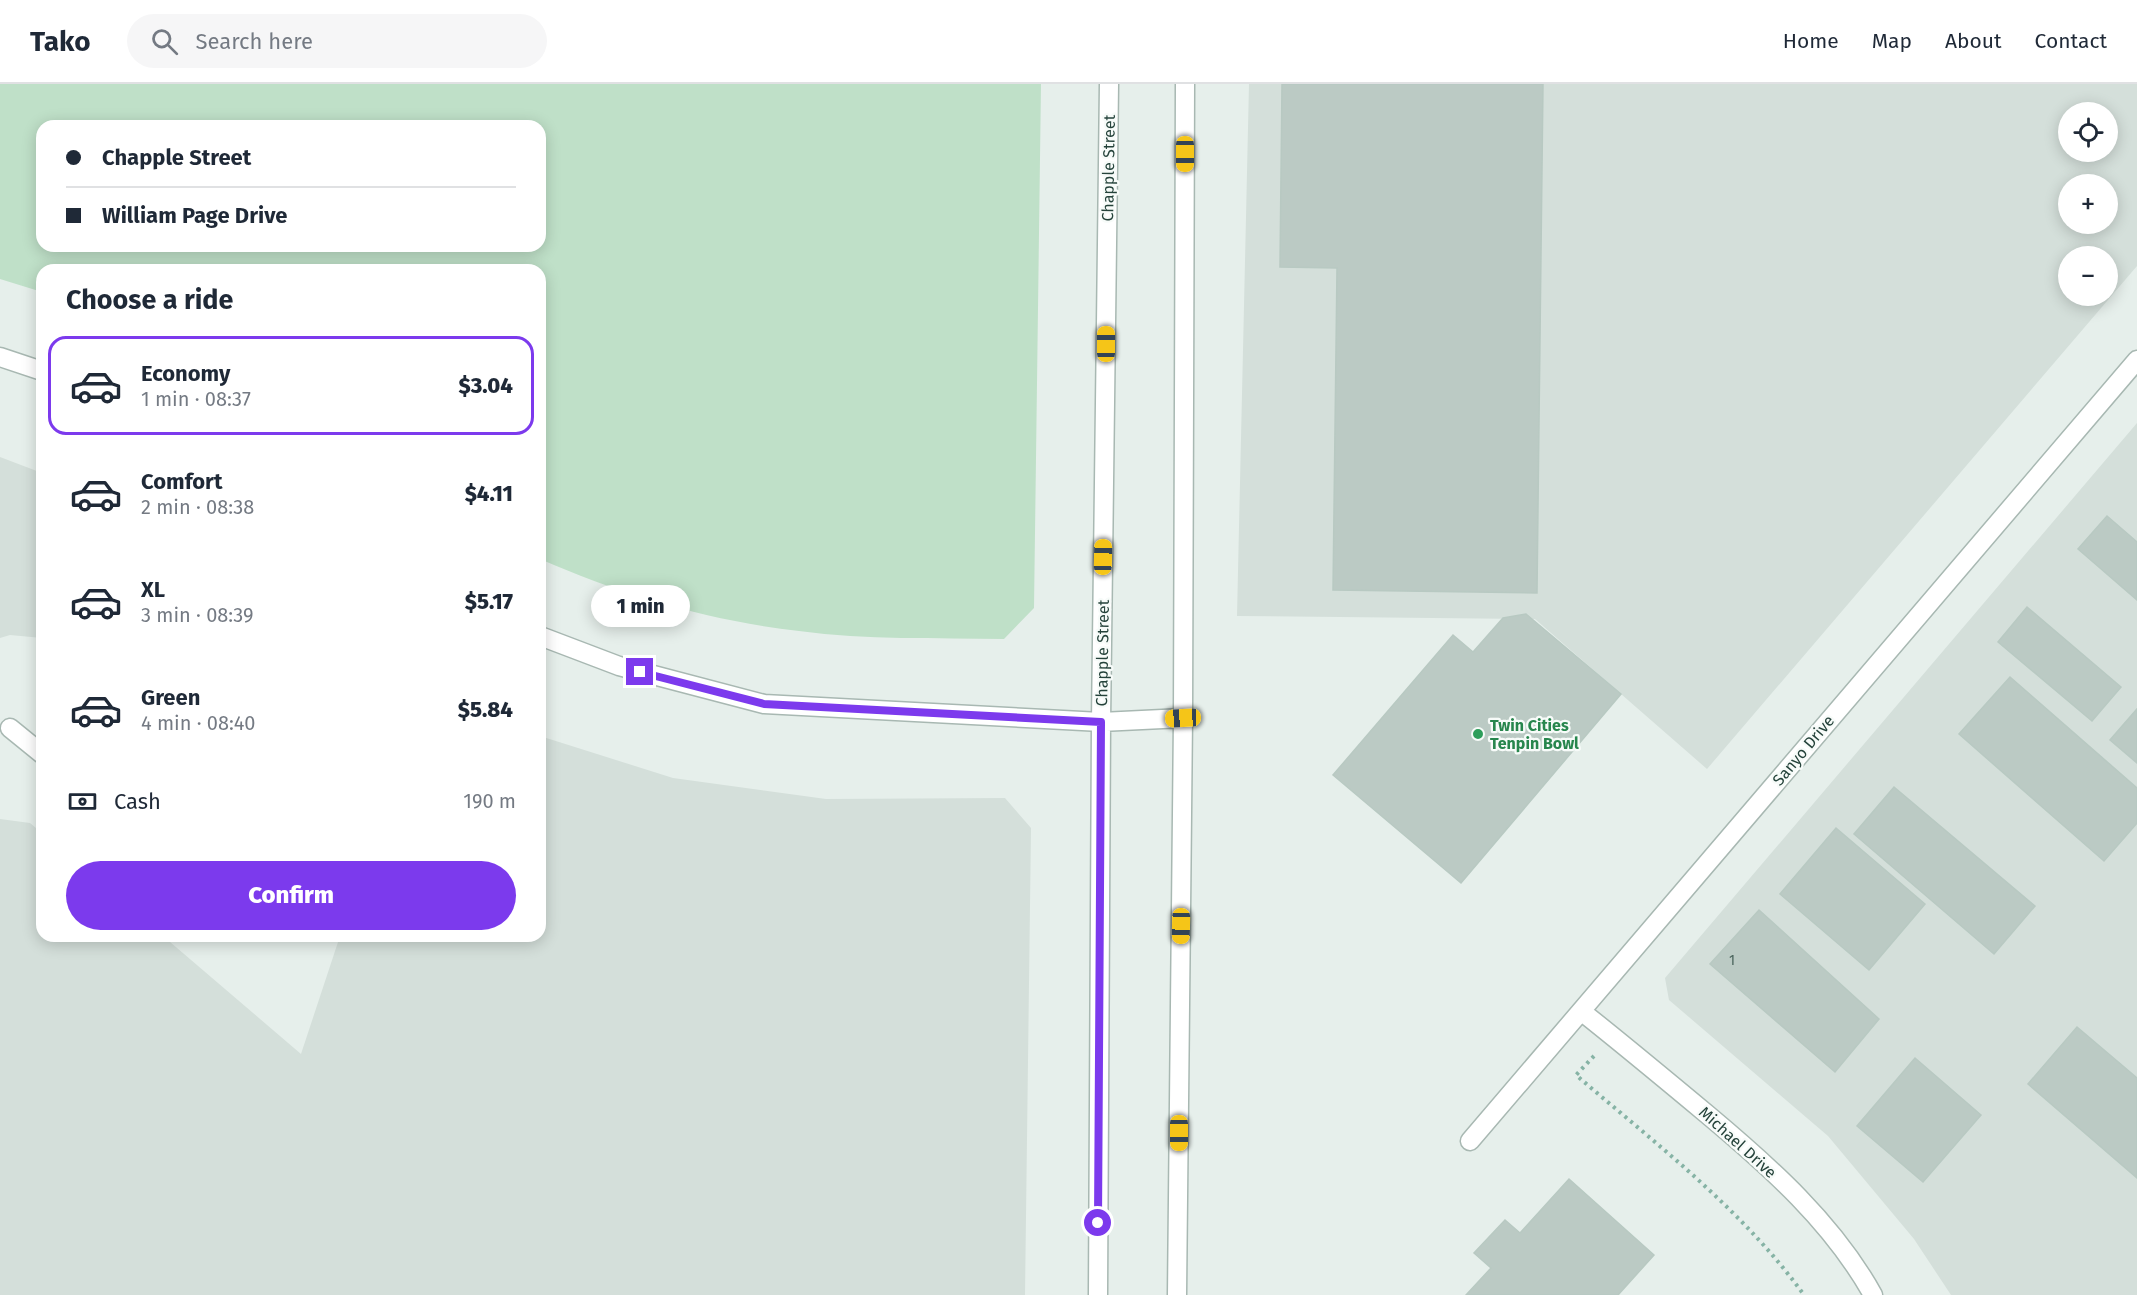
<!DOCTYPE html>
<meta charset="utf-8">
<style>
:root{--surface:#fff;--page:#f6f6f7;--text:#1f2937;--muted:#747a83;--line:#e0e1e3;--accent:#7c3aed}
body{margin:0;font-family:"Fira Sans",sans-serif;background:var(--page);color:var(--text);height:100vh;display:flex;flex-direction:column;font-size:22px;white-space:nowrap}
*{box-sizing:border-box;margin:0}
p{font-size:20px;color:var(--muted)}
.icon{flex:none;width:33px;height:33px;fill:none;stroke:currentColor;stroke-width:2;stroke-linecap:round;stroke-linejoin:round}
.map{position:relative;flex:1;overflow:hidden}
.panel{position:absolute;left:36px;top:180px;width:510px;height:678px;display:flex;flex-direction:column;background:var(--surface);border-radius:18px;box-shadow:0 3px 15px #0003}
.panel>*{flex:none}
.hud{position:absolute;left:36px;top:36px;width:510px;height:132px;border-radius:18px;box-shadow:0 3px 15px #0003;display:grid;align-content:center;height:132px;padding:0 30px;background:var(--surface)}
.controls{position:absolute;left:2058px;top:18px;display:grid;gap:12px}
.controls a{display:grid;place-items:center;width:60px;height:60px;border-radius:50%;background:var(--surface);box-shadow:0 3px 15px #0003;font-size:30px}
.end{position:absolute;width:27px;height:27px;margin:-14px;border:8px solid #7c3aed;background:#fff;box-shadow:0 0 0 3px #fff}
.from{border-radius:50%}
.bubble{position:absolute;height:42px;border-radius:21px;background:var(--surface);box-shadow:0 3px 15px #0003;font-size:20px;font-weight:800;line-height:42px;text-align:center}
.car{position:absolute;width:18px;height:36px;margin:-18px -9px;border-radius:8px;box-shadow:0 0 4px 2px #0007;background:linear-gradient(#f5c518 24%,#345 0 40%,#f5c518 0 76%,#345 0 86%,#f5c518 0)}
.hud b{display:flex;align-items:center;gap:21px;height:57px;font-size:22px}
.hud b+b{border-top:2px solid var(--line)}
.hud i{width:15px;height:15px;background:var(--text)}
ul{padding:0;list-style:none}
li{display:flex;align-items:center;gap:18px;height:99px;margin:0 12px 9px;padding:0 18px;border:3px solid transparent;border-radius:18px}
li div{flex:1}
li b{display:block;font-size:22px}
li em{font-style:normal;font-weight:800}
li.selected{border-color:var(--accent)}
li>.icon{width:54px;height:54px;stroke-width:1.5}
h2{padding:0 30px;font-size:27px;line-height:72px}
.pay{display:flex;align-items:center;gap:15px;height:66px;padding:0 30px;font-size:22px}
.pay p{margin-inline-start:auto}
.primary-button{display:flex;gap:12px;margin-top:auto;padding:12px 30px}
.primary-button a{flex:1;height:69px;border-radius:36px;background:var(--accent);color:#fff;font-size:24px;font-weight:800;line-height:69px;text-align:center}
header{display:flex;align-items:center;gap:36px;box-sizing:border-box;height:84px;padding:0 30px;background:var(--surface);border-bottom:2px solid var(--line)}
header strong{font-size:28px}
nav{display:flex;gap:33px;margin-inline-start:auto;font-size:21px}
.search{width:420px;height:54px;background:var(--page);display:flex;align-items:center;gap:15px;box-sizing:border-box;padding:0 21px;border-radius:33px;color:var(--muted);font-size:22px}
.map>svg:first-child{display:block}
</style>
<header>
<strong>Tako</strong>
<div class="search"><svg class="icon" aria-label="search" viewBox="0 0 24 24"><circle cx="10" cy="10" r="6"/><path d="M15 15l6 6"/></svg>Search here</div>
<nav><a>Home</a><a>Map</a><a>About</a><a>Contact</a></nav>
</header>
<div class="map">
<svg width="2137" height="1211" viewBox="0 0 2137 1211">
<rect width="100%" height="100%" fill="#e6efeb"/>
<path fill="#d4dfda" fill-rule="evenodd" d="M1249,0H2137V182L1707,685L1535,535L1237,532ZM2068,28H2108V68H2068ZM2068,100H2108V140H2068ZM2068,172H2108V212H2068Z
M2137,339V1211H1951L1914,1155L1828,1052L1669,916L1665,894Z
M0,373L42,389V554L10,551L0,554Z
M540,652L673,694L826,715L1005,714L1031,744L1025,1211H0V735L30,739L42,749V852H163L301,970L340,852H540Z"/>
<path fill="#bfe0c8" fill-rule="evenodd" d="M0,0H1041L1034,524L1004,555C936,554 867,556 799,547C710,537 622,511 540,475V186H42V208L0,195ZM42,42H540V162H42Z"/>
<path fill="#bbcac4" stroke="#b8c9c2" stroke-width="1.5" d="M1282,0H1543L1537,509L1333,506L1337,184L1280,183Z
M2107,432L2137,458V516L2078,465Z
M2027,523L2121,603L2092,637L1998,558Z
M1526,530L1621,610L1461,799L1333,691L1453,551L1473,568L1503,534Z
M2010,593L2137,704V739L2104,777L1959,650Z
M2137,625V679L2110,656Z
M1894,703L2035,822L1994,870L1854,750Z
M1836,744L1925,820L1869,886L1780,810Z
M1759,826L1879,935L1835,988L1710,880Z
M2077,943L2137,994V1094L2028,1000Z
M1915,974L1981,1031L1923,1098L1857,1042Z
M1569,1095L1654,1171L1618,1211H1466L1491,1184L1474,1169L1505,1136L1520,1149Z"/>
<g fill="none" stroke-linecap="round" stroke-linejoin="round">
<g stroke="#a8b8b2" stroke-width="21">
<path id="minor" d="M0,273L42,287
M540,552L619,582L764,620L1101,638
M10,644L42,670
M1581,927C1624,961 1666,996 1708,1031C1770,1083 1833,1139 1873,1211
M1470,1057L2137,276"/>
</g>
<g stroke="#a8b8b2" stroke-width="21">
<path id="tertiary" d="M1101,638L1183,634
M1098,1211L1101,638L1109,0
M1177,1211L1183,634L1185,0"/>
</g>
<path stroke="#86b3a5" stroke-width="4" stroke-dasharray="3 4.5" stroke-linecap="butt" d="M1594,972L1576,991C1656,1060 1742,1125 1804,1211"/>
<use href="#minor" stroke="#fff" stroke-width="18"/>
<use href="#tertiary" stroke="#fff" stroke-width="18"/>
</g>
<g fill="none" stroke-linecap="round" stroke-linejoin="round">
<path stroke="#7c3aed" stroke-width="8" d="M640,588L764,620L1101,638L1098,1139"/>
</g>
<circle fill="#2e9e5b" stroke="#f7fbf9" stroke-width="2" cx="1478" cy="650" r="6"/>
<g text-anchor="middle" stroke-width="4.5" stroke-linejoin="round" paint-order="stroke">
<g font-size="14" fill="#4a645c">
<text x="1732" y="881">1</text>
</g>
<g font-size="16" fill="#24423a" stroke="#f7fbf9">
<text transform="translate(1108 84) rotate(-89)" y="6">Chapple Street</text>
<text transform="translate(1102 569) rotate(-89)" y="6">Chapple Street</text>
<text transform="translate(1803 666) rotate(-50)" y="6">Sanyo Drive</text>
<text transform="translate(1738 1058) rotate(42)" y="6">Michael Drive</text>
</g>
<g font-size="16" font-weight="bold" fill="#27864d" stroke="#f7fbf9" text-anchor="start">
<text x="1490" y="647">Twin Cities<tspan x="1490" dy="18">Tenpin Bowl</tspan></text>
</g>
</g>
</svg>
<div class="controls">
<a><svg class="icon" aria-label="locate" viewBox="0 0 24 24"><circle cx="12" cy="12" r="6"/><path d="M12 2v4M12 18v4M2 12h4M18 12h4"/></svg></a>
<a>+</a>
<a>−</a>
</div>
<i class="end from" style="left:1098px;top:1139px"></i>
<i class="end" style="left:640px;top:588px"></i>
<div class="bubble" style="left:591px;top:501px;width:99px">1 min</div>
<i class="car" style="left:1185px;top:70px;rotate:180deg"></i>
<i class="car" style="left:1106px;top:260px;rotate:0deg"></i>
<i class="car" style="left:1103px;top:473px;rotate:1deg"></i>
<i class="car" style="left:1183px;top:634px;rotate:267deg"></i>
<i class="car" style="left:1181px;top:842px;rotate:181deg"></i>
<i class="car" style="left:1179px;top:1049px;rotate:180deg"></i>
<div class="hud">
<b><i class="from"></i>Chapple Street</b>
<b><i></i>William Page Drive</b>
</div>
<section class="panel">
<h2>Choose a ride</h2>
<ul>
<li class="selected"><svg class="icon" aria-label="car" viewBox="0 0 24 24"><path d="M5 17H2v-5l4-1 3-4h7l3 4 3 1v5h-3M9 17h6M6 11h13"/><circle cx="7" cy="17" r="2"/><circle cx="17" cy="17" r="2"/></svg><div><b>Economy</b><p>1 min · 08:37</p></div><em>$3.04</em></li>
<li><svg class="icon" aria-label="car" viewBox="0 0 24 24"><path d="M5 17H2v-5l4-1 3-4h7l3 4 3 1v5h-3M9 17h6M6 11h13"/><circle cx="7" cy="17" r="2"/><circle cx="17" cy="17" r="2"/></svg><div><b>Comfort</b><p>2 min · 08:38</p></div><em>$4.11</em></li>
<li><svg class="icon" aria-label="car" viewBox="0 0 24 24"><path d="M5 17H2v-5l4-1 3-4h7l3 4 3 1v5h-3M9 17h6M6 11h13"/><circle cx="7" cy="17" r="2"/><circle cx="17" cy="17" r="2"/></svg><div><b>XL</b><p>3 min · 08:39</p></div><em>$5.17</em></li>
<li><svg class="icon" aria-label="car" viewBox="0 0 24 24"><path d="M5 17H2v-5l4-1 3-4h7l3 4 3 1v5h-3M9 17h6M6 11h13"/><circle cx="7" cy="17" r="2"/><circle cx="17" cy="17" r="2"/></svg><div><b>Green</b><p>4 min · 08:40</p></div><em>$5.84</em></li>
</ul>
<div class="pay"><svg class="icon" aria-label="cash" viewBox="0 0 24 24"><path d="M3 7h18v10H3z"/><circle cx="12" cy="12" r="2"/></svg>Cash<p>190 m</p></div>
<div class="primary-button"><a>Confirm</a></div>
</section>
</div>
